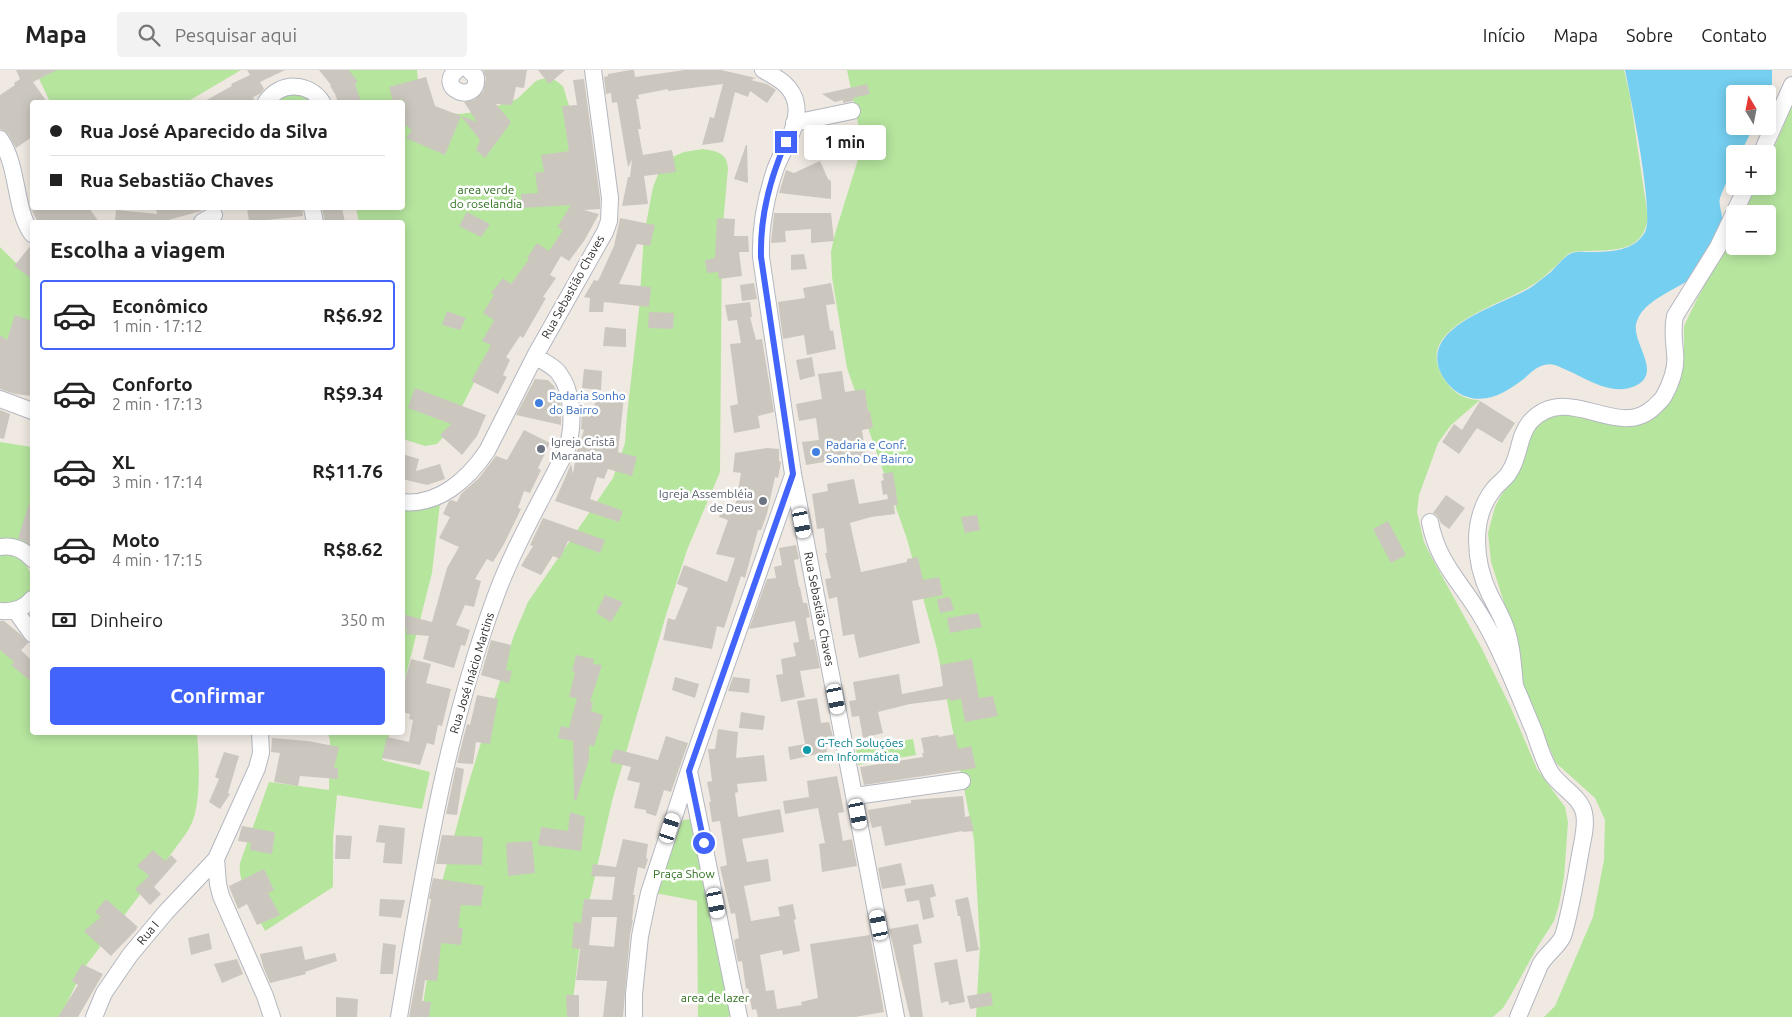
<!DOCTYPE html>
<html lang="pt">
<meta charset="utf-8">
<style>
:root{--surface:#fff;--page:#f2f2f2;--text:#222;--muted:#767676;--line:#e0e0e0;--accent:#4264fb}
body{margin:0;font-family:Ubuntu,sans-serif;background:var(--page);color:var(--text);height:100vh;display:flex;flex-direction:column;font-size:19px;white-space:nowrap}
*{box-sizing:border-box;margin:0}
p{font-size:16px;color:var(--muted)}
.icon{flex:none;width:28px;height:28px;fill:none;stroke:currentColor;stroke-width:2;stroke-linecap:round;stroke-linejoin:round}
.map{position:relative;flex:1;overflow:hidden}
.side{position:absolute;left:30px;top:150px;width:375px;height:515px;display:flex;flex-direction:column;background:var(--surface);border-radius:5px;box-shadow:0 2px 12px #0003}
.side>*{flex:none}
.top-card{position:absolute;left:30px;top:30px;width:375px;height:110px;border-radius:5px;box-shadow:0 2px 12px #0003;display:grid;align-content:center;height:110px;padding:0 20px;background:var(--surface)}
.needle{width:32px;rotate:350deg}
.tools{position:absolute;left:1726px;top:15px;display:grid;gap:10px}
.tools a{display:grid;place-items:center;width:50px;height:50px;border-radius:5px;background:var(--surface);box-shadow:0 2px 12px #0003;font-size:25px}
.end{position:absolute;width:22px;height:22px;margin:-11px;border:6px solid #4264fb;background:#fff;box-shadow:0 0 0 2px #fff}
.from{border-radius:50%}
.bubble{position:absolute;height:35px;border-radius:5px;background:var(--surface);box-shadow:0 2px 12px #0003;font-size:16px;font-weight:700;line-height:35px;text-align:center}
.car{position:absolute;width:15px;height:30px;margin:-15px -8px;border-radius:6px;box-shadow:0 0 4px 1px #0007;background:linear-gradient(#fff 24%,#345 0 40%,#fff 0 76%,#345 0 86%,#fff 0)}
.top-card b{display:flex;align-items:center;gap:18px;height:48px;font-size:19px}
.top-card b+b{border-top:1px solid var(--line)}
.top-card i{width:12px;height:12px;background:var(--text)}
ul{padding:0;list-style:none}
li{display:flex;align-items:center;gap:15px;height:70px;margin:0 10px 8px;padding:0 10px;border:2px solid transparent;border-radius:5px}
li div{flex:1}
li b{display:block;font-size:19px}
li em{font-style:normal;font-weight:700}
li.active{border-color:var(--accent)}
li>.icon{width:45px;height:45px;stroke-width:1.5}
h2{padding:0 20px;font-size:22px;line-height:60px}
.pay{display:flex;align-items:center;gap:12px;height:55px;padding:0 20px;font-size:19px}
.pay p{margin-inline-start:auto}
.button{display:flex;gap:10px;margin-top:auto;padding:10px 20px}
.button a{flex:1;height:58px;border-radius:5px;background:var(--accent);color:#fff;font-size:20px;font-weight:700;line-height:58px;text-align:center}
header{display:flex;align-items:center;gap:30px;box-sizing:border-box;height:70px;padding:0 25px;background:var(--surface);border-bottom:1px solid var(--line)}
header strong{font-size:24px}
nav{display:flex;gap:28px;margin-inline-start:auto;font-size:18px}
.search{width:350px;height:45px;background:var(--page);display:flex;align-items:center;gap:12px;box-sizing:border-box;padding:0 18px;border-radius:5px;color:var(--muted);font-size:19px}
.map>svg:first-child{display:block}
</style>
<header>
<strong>Mapa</strong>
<div class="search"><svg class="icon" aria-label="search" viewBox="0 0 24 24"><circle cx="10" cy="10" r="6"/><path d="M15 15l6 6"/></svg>Pesquisar aqui</div>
<nav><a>Início</a><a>Mapa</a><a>Sobre</a><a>Contato</a></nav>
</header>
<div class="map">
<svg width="1792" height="947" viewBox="0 0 1792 947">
<rect width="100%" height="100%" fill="#efe9e1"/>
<path fill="#b6e59e" d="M35,0H241L187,32H50Z
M335,0H417L419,22L437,42L460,44L483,41L517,29L536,11L541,9L552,8L563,16L570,39L578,115L563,165L479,303L450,360L437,374L425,376L406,370L403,366L402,152H359L356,138H402V32H349L346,21Z
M847,0H1624L1630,26L1648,148C1643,181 1617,180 1589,181C1583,181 1576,181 1570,183C1565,186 1560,192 1556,196C1548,203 1539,212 1529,217C1497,237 1406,260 1447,313C1455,324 1466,330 1480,330L1451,355L1438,373L1419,425L1417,442L1424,472L1432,488L1481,577L1511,638L1537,699L1565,737L1568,752L1564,807L1559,835L1554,851L1538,876L1512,923L1503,938L1493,947H976L980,875L974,770L937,579L907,469L847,298L832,207L831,182L834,167L860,83L859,58Z
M290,20L318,32H270Z
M1792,36V947H1544L1555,936L1593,847L1604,790L1605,750L1595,728L1556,693L1523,618L1507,542L1491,492L1488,463L1495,437L1500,427L1514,407L1525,376L1536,354L1560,343L1616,354L1680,310L1684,294V256L1698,227L1735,159V176H1768V144H1743L1757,116H1768V92Z
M703,79C717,81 727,83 728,98L722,166L720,402L687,480L666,545L612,731L580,872L571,947H421L442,812L465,725L514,565L528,532L613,408L625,373L627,345L639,240L644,165L653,117L661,97L670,88L684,82Z
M0,177L32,209V288L0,282Z
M0,372L32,377V482L0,472Z
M440,433L432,503L403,617V439H422Z
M5,484C34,486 42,524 16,533C11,535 5,534 0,534V485Z
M0,568L32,614V662H196L197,664C199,686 201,730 193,750C189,761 181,770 174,780L84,898L60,947H0Z
M328,663H390L382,690L430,702L422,739L337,725L333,768V817L265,861C256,843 237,814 240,793L269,712L329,720L330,670Z
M913,669L916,685L858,695L856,678Z
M690,749L695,752L737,945L727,947H698L697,831L655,823L679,754L684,750Z"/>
<path fill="#75cff0" d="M1625,0H1772V22L1768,36V24H1735V56H1754L1740,84H1735C1735,101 1725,112 1720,128C1718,135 1723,143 1722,151C1722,162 1700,201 1691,208C1675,221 1645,229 1637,251C1629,270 1663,301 1637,315C1611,328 1585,307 1562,298C1556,295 1551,293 1544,295C1536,297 1530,303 1525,308C1508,321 1487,335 1465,326C1453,322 1441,308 1438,295C1429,252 1507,234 1533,216C1539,211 1545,207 1551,202C1557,196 1564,186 1572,183C1578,181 1585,182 1591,182C1610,182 1635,181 1645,162C1655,145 1630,24 1625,0Z"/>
<path fill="#cbc7bf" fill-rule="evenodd" d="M16,0H57L33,12L47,32H32V67L16,78L8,64L0,59V25L15,15L14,13L20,9Z
M247,0H285L260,12L264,19L260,24L253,27L255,32H203L232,16L231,14L250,5Z
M319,0H349L358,12L355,14L361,32H338L335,24L330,16L331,15Z
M483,0H527L524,18L516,17L512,35L496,34L511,52L485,88L476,80L480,70L461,46L445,85L406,68L412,60L402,52V29L393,31L389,17L426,7L435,36L477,52L464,32L474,30L483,22L486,8Z
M538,0H565L549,14Z
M630,0H634L635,7L685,0H721L756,8L751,10L767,14L776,20L767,33L750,21L748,27L735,22L723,72L702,75L710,47L714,48L723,14L668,21V19L638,25L639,29H636L641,59H638L643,85L672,80L676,102L644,106L648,134L622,136L628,107H630L632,90L628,97L617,32L612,33L611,23L606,24L604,7L608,6V4Z
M584,9L600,128V139L584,140L599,144L584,171L569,191L561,186L550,205L556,208L543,227L546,228L523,268L520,266L506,287L510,290L503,305L507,307L498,324L471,311L491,275L482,271L494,250L483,243L494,225L491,223L503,208L511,214L529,189L527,188L537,173L549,181L563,160L557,157L571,135L522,138L521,124L538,123L535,103L544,102L541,85L569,81L562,36L577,35L573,10Z
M867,14L870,24L853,28V31L843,33V30L835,32L822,24Z
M746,75H747L748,113L734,109Z
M820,91L828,109L831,111V129L779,123L786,100L794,103Z
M37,138H89L99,152H38L32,141Z
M163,138H201V141L161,152H115L116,140L157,144L156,139Z
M247,138H302L303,146L249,152Z
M322,138H342L345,152H325Z
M467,142L490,154L481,167L459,156Z
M774,143H831L834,171L811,173V159L785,161L786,172L771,173Z
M620,148L655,155L650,176L637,174L619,214L651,217L649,237L604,232L603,242H589L590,228L584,227L594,210L598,211L614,176Z
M717,148L735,149L734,166H748L749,182H739L742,206L719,209L718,202L707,203L705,190L715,188Z
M32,174V209L14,196Z
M804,184L807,199L791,200V185Z
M754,213L757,229L742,231L740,215Z
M831,213L835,234L826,235L830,261L833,260L836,279L807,285L804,265L783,269L778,232L805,228L803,218Z
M750,232L752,247H750L756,270L762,269L774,342L758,346L760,358L734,363L730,336L738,334L730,274L741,273L737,250L728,251L725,235Z
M447,241L466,248L460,260L442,255Z
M649,242L674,243L673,259L648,258Z
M15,245L32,251V326L15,324L0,319V265L7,270Z
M605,257L626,259V277L603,276Z
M812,287L815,306L800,310L796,290Z
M584,299L602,301L601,320L582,318Z
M842,301L845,322L865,319L868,341H870L873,358L862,360L866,386L824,394V392L806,395L802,372L819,370L816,348L799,351L796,334L822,329L818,304Z
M535,309L548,310L554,316L561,335V355L516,345Z
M415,318L486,345L477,366L462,385L440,365L451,354L408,338Z
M596,324L624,327L618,382L637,387L632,406L608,399L604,409L597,407L590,429L623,441L619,452L555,431L571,394L573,404L576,384L584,360L581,359L582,343L593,344Z
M1480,331L1515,353L1502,373L1477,358L1459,384L1442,372L1454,354L1462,360Z
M0,340L10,344L4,369L0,368Z
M524,360L550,373L538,398L541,400L530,423L524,421L518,438L521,439L504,474L493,492L487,489L475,509L481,511L474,537L465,535L456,555L470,560L465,576L461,575L454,598L423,589L429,566L406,564L407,559L402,558V544L432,552L447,498L459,477L439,468L450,447L443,444L449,431L452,430L457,432L461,424L479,408L496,386L507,390Z
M767,378L779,379V391L781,392L778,408L775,407L767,444L761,460H758L745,508L741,506L724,558L717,556L712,579L663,570L668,548L675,550L688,518L677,514L684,495L727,512L735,488L716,484L728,450L719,447L724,433L735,437L741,403L733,402L735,383Z
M402,384L419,389L416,401L440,394L445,409L427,415L402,409L404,402L402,401Z
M893,402L898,435H894L895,444L871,447L850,453L861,502L907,492V489L918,487L923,510L939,507L943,525L912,531L920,573L859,588L854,564L843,566L837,527L829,529L825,509L831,508L825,483H827L824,458L817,459L812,424L828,421L827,414L854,409L859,434L888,429L887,424L883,425L881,411L884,410L882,404Z
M1446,425L1465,438L1449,459L1441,453L1437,445L1433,443Z
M30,431H32V476L18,468Z
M977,445L980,460L965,463L961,447Z
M543,448L605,470L600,483L568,471L560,489L553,486L541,505L521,496L533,476L530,475Z
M1388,451L1406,485L1391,493L1373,459Z
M796,475L799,489L794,490L799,517H800L803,533H807L810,547L806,548L810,570L814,569L820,598L800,601L805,627L781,632L776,605L783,604L781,589L796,586L793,573L799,572L795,551L749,559L767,509L776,508L774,497L782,495L779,478Z
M605,525L623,532L611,552L596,543Z
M950,527L954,540L940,543L937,529Z
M978,543L982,557L950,563L947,548Z
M0,551H4L20,564L28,573L21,580L32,591V612L11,595L14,592L0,580Z
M491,570L511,575L506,600L512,601L509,613L481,605Z
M576,585L594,589L593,594L602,595L590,632H593L591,641L603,645L594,676L589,675V689L576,731L574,730L573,671L558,668L561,656L569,658L577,628L569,627L575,602L572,601Z
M411,589L431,594L426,613L451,619L442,656L438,655L434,675L427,673L420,695L382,688L387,667L409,672L413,650L409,649L410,644L402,642V609L405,610Z
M972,589L979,628L993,626L998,646L965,652L961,629L951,631L950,629L910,634L878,642L883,663L863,668L859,646L852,647L849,631L856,630L853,612L899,604L902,624L943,616L940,595Z
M675,607L699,614L695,628L672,620Z
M733,607L750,609L749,623L728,621Z
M477,625L498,629L490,674L476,672L473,694L457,693L467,654L470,655Z
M817,628L821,653L829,652L833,667L825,669L827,682L790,690L788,677L805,674L797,631Z
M741,642L765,646L763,660L739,658Z
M718,659L738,662L736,688L764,685L767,711L737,714L738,722L735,723L738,747L780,739L784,762L742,769L747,792L768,789L771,811L744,816L751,851L780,846L778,837L793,834L796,849L794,850L800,881L783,885L782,880L760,885L766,921L774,920L777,939L802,935L801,932L818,928L810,874L870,865L884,942L855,947H758L756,939L752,940L748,918L746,919L742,891L738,892L734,870L739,868L735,843L731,844L720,797L727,795L720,751L712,752L709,732H711L707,712L712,711L708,679H715Z
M955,664L958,679L971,676L976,698L864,715L860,697L923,687L922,683H924L921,668L938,665L939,667Z
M666,666L688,673L671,722L664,720L656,746L646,743V740L634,738L640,713L627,710L631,697L610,692L615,679L658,690Z
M272,668L308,671L339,677L334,698H338V709L300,706L298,716L274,712L280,683L271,682Z
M224,682L239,686L228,723L230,724L220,739L209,732L219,709L215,707Z
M456,697L464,699L457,745L446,744Z
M837,706L844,742L838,743L843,771L852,769L857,796L822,802L819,774L825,773L818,738L785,744L783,731L809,727L807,711Z
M963,726L965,747L970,746L974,761L963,762L962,761L885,776L881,756L872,758L868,740L911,733V730Z
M570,742L585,747L581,781L538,775L541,757L568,761Z
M379,755L405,758L402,794L383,793L385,773L376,772Z
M242,756L275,762L272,784L250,780L251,773L238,771Z
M336,765L352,766L350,789H335Z
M442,765L483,767L482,795L436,794Z
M623,769L648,774L646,788L648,789L645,799L638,797L633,825H635L632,850H633L630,865L623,947H603L607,911L576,910L580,879L572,878L574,852L581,853L584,829L612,830L615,807L591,806L593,794L616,797ZM592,847H617L614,877L589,875Z
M532,771L535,803L508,806L506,773Z
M153,780L165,791L171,785L177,791L154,817L161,824L150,835L135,819L149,806L137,796Z
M901,793L906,815L882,819L878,798Z
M264,799L274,820L268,823L280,845L257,855L247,834L238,839L229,816Z
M433,808L484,816L481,836L461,835L458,858H463L461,875L441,873L437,911L425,910L422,931L431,932L429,947H409L431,829H429Z
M933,814L936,826L930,828L934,847L923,850L919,830L907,832L904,819Z
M968,827L979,880L966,882L960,846H958L955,830Z
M106,829L138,857L136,858L137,859L111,886L84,861L101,847L95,842Z
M380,829L405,830L401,848L379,846Z
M918,854L922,873L913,875L923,947H910L889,859Z
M209,863L212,879L191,885L188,868Z
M383,873L396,875L393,904H380Z
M302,876L305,890L335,883L337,891L305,902L306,904L270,913L263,896L260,884Z
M237,889L243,904L222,913L214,894Z
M957,889L965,932L949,935L948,931L941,933L934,893Z
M82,894L103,904L78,947H58L78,915L72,911Z
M991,922L993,935L970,939L967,926Z
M566,925H579V947H567Z
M336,927L358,929L357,947H336Z"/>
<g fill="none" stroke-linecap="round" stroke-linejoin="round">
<g stroke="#b4b7c1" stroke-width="18">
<path id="minor" d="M457,0C434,19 479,36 476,7L469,0
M763,0C778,8 793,16 796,34C800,56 782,80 775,100C766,127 760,157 761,187L793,404L896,947
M266,32C280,11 309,12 322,32
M794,53L852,41
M0,69C19,96 14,139 32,164
M1761,84L1792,15
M312,138L315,152
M202,152L214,145
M0,329L32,341
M402,432C439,436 468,409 487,381L535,286L605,162L609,151L610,128L593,0
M1430,452C1438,495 1464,515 1484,551C1504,585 1518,624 1534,661C1539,675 1543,690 1551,703C1560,717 1581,727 1584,743C1587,756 1582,772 1580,785C1575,812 1571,840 1563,866C1558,877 1546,884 1540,895L1518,947
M0,477C13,475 24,480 32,489
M15,540L32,564
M0,541C13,542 24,539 32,529
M1515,615C1513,596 1512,574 1505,556C1501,545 1495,535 1490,525C1482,509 1477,488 1477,470C1477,453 1482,434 1493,420C1498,413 1506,409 1510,401C1520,386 1518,366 1530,352C1568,310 1618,372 1654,337C1657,334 1662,330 1664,326C1671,314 1677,297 1675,283C1674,269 1672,259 1675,246L1718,177L1747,116
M689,701L739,947
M855,726L962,711
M216,789L218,814L221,826L265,926L272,947
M94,947L104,923L130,885L166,842L216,789L257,698L261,683L260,662
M399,947C423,805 445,664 495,528C513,478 543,427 567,379C574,355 574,322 558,302C552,295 542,291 535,286
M634,947V924L640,866L649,823L689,701L793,405"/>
</g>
<use href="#minor" stroke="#fff" stroke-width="16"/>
</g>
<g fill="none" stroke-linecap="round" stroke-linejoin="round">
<path stroke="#4264fb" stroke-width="6" d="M704,773L689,701L793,404L761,187C760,148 770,108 786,72"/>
</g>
<g fill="#3f7fe0" stroke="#fff" stroke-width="2">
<circle cx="539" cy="333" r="5"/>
<circle cx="816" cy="382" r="5"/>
</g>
<g fill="#6b7280" stroke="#fff" stroke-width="2">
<circle cx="541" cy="379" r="5"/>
<circle cx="763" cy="431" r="5"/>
</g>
<circle fill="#0f9aa8" stroke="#fff" stroke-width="2" cx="807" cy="680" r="5"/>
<g text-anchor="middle" stroke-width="5" stroke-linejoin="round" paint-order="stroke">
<g font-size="12" fill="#2c6e1b" stroke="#fff">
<text x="486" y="124">area verde<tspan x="486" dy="14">do roselandia</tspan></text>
<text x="684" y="808">Praça Show</text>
<text x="715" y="932">area de lazer</text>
</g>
<g font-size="12" fill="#2e2e2e" stroke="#fff">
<text transform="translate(573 217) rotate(-61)" y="4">Rua Sebastião Chaves</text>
<text transform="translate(819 539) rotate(79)" y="4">Rua Sebastião Chaves</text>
<text transform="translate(472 603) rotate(-73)" y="4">Rua José Inácio Martins</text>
<text transform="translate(148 863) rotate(-50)" y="4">Rua I</text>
</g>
<g font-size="12" fill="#366cbe" stroke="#fff" text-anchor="start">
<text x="549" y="330">Padaria Sonho<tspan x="549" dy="14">do Bairro</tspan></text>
<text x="826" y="379">Padaria e Conf.<tspan x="826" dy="14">Sonho De Bairro</tspan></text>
</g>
<g font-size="12" fill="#5b616d" stroke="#fff" text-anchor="start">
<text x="551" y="376">Igreja Cristã<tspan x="551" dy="14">Maranata</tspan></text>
<text x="753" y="428" text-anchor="end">Igreja Assembléia<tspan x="753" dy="14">de Deus</tspan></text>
</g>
<g font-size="12" fill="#0d838f" stroke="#fff" text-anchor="start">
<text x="817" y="677">G-Tech Soluções<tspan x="817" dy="14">em Informática</tspan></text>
</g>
</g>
</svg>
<div class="tools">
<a><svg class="needle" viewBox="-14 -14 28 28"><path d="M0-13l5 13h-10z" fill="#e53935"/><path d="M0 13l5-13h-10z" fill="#767676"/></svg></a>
<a>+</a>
<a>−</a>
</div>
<i class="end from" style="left:704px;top:773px"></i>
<i class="end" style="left:786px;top:72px"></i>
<div class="bubble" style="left:804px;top:55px;width:82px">1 min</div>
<i class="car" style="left:802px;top:453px;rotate:169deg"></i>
<i class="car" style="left:836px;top:629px;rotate:169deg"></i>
<i class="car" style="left:858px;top:744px;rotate:169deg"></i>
<i class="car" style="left:670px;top:758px;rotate:18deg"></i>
<i class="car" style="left:716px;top:833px;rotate:169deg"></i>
<i class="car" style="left:879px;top:855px;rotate:349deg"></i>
<div class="top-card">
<b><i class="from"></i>Rua José Aparecido da Silva</b>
<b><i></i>Rua Sebastião Chaves</b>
</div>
<section class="side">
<h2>Escolha a viagem</h2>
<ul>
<li class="active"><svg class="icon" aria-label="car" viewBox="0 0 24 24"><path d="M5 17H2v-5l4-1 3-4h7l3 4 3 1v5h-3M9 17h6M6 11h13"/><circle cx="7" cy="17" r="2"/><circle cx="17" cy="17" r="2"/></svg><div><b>Econômico</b><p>1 min · 17:12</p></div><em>R$6.92</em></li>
<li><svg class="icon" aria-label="car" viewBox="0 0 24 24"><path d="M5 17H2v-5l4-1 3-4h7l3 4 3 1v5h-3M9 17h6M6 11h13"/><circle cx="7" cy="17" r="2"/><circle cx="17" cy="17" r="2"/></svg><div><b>Conforto</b><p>2 min · 17:13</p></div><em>R$9.34</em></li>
<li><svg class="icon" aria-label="car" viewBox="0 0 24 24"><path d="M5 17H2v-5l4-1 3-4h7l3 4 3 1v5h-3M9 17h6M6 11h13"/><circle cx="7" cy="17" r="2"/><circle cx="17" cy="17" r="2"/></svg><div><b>XL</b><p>3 min · 17:14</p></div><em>R$11.76</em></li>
<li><svg class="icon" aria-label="car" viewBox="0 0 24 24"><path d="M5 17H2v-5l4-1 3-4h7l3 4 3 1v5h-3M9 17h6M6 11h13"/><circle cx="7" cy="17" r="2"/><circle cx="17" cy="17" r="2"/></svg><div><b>Moto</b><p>4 min · 17:15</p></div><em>R$8.62</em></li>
</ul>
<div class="pay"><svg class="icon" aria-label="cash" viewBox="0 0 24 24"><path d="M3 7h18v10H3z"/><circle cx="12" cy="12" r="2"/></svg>Dinheiro<p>350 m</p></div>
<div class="button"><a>Confirmar</a></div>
</section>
</div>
